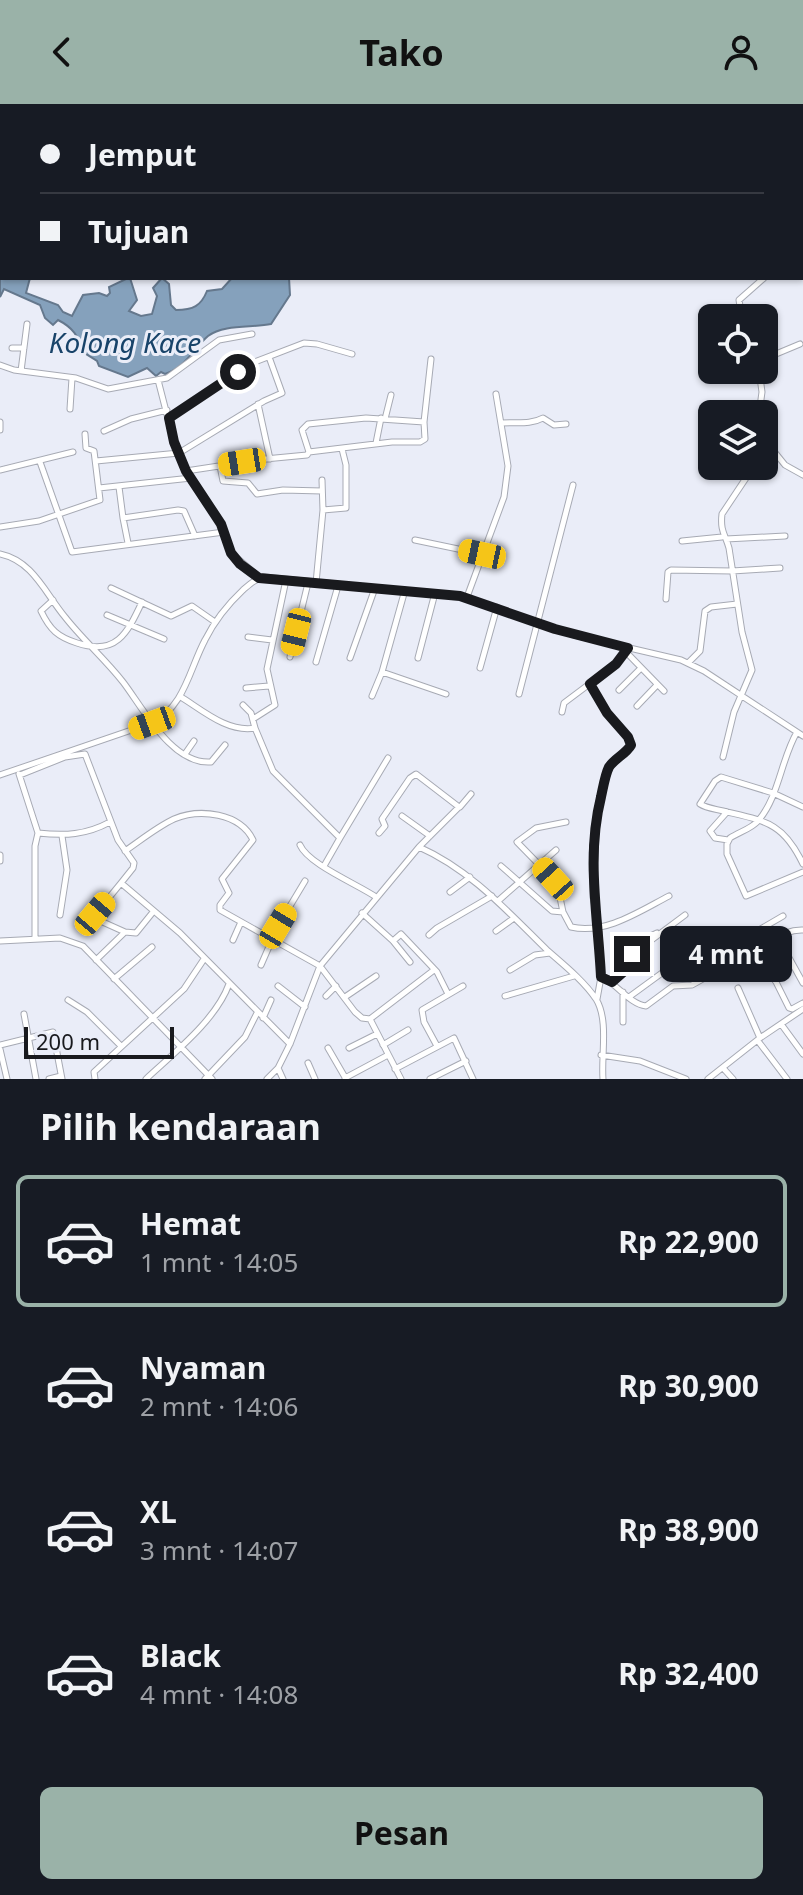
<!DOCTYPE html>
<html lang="id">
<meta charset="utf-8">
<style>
:root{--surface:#171b24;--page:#242831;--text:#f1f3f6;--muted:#9ea1a6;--line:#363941;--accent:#9ab2a8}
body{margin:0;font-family:"Noto Sans",sans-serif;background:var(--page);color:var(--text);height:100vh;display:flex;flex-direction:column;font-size:30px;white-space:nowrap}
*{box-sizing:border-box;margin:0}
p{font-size:26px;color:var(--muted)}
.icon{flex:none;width:44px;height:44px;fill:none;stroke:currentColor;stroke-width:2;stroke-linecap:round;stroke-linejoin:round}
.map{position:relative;height:975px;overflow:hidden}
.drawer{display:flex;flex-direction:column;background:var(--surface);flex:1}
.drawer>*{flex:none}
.guide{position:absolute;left:0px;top:0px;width:804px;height:176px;box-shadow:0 2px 6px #0004;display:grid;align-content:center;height:176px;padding:0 40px;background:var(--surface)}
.fabs{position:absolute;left:698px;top:200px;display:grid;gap:16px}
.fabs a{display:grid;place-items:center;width:80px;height:80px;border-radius:12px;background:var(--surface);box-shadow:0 2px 6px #0004;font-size:40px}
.scale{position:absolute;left:24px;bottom:20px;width:150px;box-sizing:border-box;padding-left:8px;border:4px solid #191a1e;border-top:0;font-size:22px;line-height:28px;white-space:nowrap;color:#191a1e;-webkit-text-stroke:6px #eaedf8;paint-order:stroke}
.end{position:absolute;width:36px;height:36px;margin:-18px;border:10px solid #191a1e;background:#fff;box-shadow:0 0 0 4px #fff}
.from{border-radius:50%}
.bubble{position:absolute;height:56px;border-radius:12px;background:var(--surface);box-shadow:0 2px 6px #0004;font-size:26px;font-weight:700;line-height:56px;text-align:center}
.car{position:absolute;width:24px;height:48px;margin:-24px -12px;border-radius:10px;box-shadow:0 0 6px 2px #0007;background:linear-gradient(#f5c518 24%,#345 0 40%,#f5c518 0 76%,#345 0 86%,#f5c518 0)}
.guide b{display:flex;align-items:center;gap:28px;height:76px;font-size:30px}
.guide b+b{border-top:2px solid var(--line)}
.guide i{width:20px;height:20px;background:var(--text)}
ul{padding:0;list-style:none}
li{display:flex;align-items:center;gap:24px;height:132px;margin:0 16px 12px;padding:0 24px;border:4px solid transparent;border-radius:12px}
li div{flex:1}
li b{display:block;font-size:30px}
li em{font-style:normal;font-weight:700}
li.active{border-color:var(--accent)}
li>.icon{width:72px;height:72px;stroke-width:1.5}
h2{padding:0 40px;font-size:36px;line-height:96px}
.button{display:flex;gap:16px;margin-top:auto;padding:16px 40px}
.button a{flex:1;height:92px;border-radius:12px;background:var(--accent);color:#111;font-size:32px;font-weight:700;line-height:92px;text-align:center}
header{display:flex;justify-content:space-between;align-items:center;height:104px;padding:0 40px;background:var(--accent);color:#111;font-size:36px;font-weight:700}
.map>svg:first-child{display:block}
</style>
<header><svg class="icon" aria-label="back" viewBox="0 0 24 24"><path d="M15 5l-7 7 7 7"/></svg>Tako<svg class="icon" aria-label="person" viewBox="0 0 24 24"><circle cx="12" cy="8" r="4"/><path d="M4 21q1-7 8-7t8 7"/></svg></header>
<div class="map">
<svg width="803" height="975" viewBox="0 0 803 975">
<rect width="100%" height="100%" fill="#eaedf8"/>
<path fill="#85a1bc" stroke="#65788d" stroke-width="2" d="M0,129L2,174H30L26,189L58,201L63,208L72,212L83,191L99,189L107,192L110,189L109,183L128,174H130L137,196L129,207L141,212L152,210L157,192L153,184L162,174L169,180L171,201L176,206C193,206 201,202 207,187L222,185L232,174H289L290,191L271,220C252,224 224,220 208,232C193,245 185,264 165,270L161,268L156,272L147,264L128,273L99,262L97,257L83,248C79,232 72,223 58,216L53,221L45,214L40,201L4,185L0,193Z"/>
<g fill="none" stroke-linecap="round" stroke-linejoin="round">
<g stroke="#a7aab4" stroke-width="7">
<path id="minor" d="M32,0V2
M77,0L78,2
M173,0L175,2
M364,0L365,2
M469,0L471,2
M490,0V2
M569,0V2
M585,0V2
M127,2L129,0
M641,2L645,0
M0,7L1,0
M0,35H2
M802,111L803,107
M802,140L803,139
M742,214L739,196L764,174
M12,244H24
M764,255L800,240
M0,261L14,266L76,274L108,285L167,274L219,236L252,230
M759,266L762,288L759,310
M21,267L27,220
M158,276L174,338L186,367L221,420L231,449L259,473
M258,300L270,355
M70,305L72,274
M169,314L252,259L304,239L317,240L352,250
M385,315L391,291
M0,318V326
M502,319C517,318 530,321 543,314L554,321L566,320
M104,327L131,315L167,306
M764,335L785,361L803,371
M376,339L381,314
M309,348L392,338H420L425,335L424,318
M96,357L179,349L264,297L282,289L269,253
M40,358L72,448L224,428
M220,362L223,377L248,379L257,390L283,386L322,387
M0,366L73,348
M186,367L265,355L307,351L309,348L302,326L308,320L366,314L424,318L431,255
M119,383L123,414
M99,384L191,374
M323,406L346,404V361L342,345
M0,423L39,417L100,396L94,347L86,344L85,330
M726,435L785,432
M415,436L482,450
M682,437L722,433
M128,439L123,414L178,406L184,407L195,432
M0,450C33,457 45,489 65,513C83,536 105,555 123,578C143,604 172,661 211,658L225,641
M316,479L323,406L322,376
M111,484L171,512L192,502L215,518
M467,493L504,393L508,362L496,290
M666,495L668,468L671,466L732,467L780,464
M53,496L41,507C50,526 58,533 77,539C116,552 127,530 142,498
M107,511L164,535
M248,533L272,536
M626,548L664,587
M290,553L308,479
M350,554L375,484
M418,554L435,489
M316,558L338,482
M688,559L700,547L705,507L711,503L737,500
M480,564L497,503
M382,568L446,590
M590,580L607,609L628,633L631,641L609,664L598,704L592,749L593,793L599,823L601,873L597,895
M246,584L269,582
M619,586L641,564
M519,590L573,381
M372,592L382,568L405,486
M181,593C202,606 228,629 255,624L273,667L340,734L324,762
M243,601L251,609L255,624
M637,602L657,581
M562,608L564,599L616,560L628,544
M253,615L275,601L267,565L286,476
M797,628C781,655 779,693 758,717C751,725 739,728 730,734L727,740V750L746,792L803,768
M185,650L194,637
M723,653L734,608L752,566L742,528L729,444C725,430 720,427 722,410L754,362
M19,670L38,729L35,742V834
M0,671L152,619C185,602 189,566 205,536C215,516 227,501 243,486C250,480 255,475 264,473L460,492L574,531L681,556L704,567L803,632
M20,671L65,653L85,650L118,736L134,759L133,764L121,779L180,829L290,940
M460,703L471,690
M803,703L773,689L721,673L715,677L700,700C706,704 715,705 723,707C765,717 783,718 803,760
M727,708L710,727L715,734L728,736
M402,712L430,732
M566,718L536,724L517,738L557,779L563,808L571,823C605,831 640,807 669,792
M38,729C65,732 86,731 110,718
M379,729L385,722L382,715L410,674L416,670L459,703L419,743
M340,734L388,654
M300,741C308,760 357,780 376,793
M125,747C141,736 157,723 174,715C200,704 240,709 253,736L222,775L229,789L220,801V806L320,862L355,908L362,914L370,915
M0,757V751
M501,762L552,807L563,808
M121,779L94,812L96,815L125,828
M450,788L470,773
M498,797L556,746
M362,809L393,837L410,858
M60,811L67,766L62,732
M496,827L514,814
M429,831L437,824L492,792
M777,832L803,879
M233,836L241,818
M0,837L60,834L83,842L212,975
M393,837L401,830L437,868L448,890
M753,846L776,878L789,904L792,905L803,899
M737,847C763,849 777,825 803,826
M626,855L622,849L625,844L657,829
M96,856L125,828L136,829L153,808
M261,861L278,822L305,777
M510,866L535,851L550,849
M601,873C617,879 629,900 646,902L673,882L692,881L719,866L752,830L783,812
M114,875L152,843
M612,878L628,865L626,855L685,811
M278,882L305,903
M738,884L760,934
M623,888V918
M326,892L336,882
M505,892L574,872
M345,893L376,872
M629,893L666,866
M68,896L87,908L121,942
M24,910L36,975
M263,914L271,896
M781,920L803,950
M758,937L787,975
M0,941L53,928L62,975
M383,941L408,926
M437,942L424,918L422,906L463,882
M328,944L346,975
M349,944L377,930
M0,945L7,975
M601,951L640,957L686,975
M308,959L315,975
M278,964L283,975
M723,964L733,975
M395,965L454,934L473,975
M345,974L388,951
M49,975L61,972
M95,975L94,968L184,885L204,855
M146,975C174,949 216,916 229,880
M205,975L245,933L257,909
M267,975L278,964L290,940L320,862L419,743C471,766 508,808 548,847C564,861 584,877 596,895C609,916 601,952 603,975
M401,975L370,915L434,866
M430,975L466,957
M708,975L760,934L803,905"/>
</g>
<use href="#minor" stroke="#fff" stroke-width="5"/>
</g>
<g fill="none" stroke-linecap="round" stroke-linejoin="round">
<path stroke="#191a1e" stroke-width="10" d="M238,268L169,314L174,338L186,367L221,420L231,449L240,460L259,474L460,492L555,525L628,544L616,560L590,580L607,609L628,633L631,641C626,650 615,654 609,663C605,671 603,684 601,693C586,753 598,812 601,873L612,878L629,863L626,855L632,850"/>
</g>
<g text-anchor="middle" stroke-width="6" stroke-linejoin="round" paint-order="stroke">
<g font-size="28" font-style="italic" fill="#184369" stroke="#eaedf8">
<text x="125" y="249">Kolong Kace</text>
</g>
</g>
</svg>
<div class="fabs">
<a><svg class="icon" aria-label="locate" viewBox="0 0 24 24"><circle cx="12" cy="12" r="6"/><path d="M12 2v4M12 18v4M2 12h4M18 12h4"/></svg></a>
<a><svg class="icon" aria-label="layers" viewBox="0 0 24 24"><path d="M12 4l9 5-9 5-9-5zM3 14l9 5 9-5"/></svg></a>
</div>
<div class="scale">200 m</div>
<i class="end from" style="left:238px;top:268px"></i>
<i class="end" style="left:632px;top:850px"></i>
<div class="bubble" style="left:660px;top:822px;width:132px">4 mnt</div>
<i class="car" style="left:242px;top:358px;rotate:261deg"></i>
<i class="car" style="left:482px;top:450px;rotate:282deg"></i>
<i class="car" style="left:296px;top:528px;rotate:194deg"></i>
<i class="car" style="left:152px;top:619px;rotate:250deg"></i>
<i class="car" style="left:553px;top:775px;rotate:318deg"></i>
<i class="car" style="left:95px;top:810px;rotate:40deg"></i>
<i class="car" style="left:278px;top:822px;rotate:31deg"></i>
<div class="guide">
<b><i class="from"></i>Jemput</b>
<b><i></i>Tujuan</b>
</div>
</div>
<section class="drawer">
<h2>Pilih kendaraan</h2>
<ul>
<li class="active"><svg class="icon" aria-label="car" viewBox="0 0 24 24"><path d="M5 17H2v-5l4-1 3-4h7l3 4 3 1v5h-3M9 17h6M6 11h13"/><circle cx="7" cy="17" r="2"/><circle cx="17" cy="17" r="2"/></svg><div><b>Hemat</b><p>1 mnt · 14:05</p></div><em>Rp 22,900</em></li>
<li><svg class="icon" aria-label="car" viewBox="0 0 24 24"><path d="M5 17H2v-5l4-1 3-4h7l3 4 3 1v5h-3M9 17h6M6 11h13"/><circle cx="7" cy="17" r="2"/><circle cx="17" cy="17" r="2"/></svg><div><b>Nyaman</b><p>2 mnt · 14:06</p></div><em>Rp 30,900</em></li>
<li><svg class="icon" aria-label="car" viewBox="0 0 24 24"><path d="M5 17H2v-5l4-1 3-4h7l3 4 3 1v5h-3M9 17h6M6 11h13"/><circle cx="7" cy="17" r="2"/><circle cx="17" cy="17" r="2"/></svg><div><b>XL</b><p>3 mnt · 14:07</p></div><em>Rp 38,900</em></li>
<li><svg class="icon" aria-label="car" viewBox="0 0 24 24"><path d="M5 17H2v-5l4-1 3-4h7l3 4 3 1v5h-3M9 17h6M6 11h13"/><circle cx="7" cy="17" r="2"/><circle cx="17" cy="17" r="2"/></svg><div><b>Black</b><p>4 mnt · 14:08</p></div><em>Rp 32,400</em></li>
</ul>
<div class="button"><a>Pesan</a></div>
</section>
